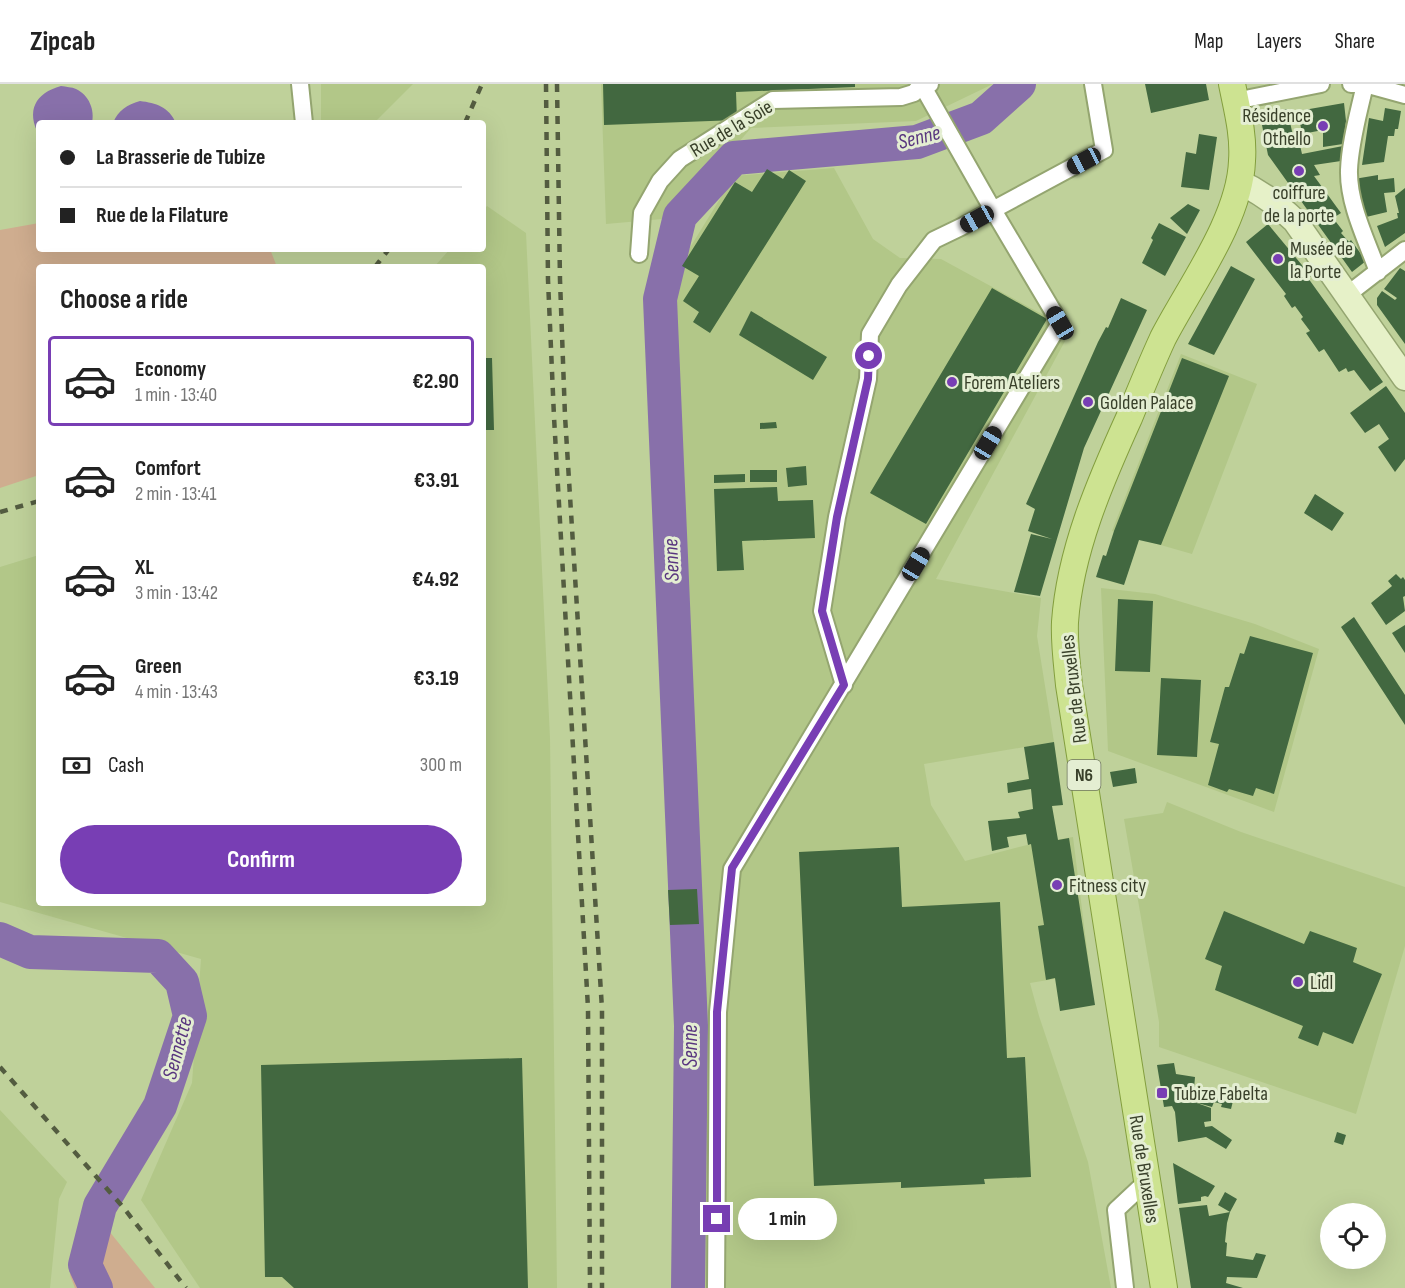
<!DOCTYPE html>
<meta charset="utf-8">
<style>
:root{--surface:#fff;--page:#f6f6f6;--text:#222;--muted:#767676;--line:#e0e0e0;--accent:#783eb4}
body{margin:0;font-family:"Sofia Sans Condensed",sans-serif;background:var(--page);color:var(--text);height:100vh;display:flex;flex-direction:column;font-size:22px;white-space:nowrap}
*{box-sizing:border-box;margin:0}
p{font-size:20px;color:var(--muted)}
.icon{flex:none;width:33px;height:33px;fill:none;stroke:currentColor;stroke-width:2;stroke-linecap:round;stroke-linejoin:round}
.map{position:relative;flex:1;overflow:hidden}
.sheet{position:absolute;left:36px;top:180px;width:450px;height:642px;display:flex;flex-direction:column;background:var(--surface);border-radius:6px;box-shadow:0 6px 24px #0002}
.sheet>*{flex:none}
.top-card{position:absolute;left:36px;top:36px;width:450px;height:132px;border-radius:6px;box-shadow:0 6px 24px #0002;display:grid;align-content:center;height:132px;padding:0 24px;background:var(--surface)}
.buttons{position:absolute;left:1320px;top:1119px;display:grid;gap:12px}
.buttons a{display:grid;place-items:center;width:66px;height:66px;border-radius:50%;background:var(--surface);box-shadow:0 6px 24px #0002;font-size:30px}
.end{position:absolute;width:27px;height:27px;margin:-14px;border:8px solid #783eb4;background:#fff;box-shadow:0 0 0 3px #fff}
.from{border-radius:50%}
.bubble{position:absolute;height:42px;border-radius:21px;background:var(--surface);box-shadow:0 6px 24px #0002;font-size:20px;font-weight:700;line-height:42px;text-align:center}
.car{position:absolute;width:18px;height:36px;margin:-18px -9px;border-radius:8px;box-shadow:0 0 4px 2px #0007;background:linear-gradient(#222 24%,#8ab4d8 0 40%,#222 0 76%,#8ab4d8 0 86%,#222 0)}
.top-card b{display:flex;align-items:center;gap:21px;height:57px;font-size:22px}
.top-card b+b{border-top:2px solid var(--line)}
.top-card i{width:15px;height:15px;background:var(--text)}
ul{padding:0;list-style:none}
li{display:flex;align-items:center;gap:18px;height:90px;margin:0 12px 9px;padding:0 12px;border:3px solid transparent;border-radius:6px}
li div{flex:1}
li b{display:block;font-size:22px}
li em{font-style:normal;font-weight:700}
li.on{border-color:var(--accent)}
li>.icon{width:54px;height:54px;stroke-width:1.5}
h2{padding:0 24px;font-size:27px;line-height:72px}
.pay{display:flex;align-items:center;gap:15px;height:66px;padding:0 24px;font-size:22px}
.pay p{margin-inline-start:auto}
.action{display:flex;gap:12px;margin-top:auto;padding:12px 24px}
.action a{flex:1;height:69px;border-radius:36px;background:var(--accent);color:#fff;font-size:24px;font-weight:700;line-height:69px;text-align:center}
header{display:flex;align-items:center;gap:36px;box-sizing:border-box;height:84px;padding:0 30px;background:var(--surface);border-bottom:2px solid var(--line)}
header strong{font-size:28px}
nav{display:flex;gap:33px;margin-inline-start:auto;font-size:21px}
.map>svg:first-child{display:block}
</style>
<header>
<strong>Zipcab</strong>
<nav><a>Map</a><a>Layers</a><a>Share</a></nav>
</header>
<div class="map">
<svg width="1405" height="1204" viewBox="0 0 1405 1204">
<rect width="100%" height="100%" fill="#bfd19a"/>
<path fill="#b2c788" d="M321,0H413L374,39H321Z
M601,0H993L916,37L751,44L673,134L606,140Z
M834,84L873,155L900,174L941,175L1071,246L936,495L1041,514L1037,552L1054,658L924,680L931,721L965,777L1031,760L1073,753L1090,889L1030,899L1039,932L1088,1078L1111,1204H699L705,922L675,188L734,92Z
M487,122L526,149L550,654L557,1204H200L141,1116L192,999L201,875L0,818V483L39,471V819H483V183H434L450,165H483V127Z
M1181,270L1257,300L1192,470L1112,447Z
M1101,504L1155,510L1255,540L1319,565L1274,728L1108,667Z
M1167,718L1241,748L1405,803V862L1356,1030L1159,963V938L1124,735L1163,729Z
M0,1026L67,1098L59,1115L50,1204H0Z"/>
<path fill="#cfad8f" d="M39,139V165H270L277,183H39V391L0,404V146Z
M88,1121L155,1204H75L70,1191Z"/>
<path fill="#8870aa" d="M61,2C66,3 72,3 76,5C89,11 95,26 92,39H39V51C26,27 35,9 61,2Z
M140,17C156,19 169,23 176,39H113C118,26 127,21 140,17Z"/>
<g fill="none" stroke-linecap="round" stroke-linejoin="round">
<path stroke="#8870aa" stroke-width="34" d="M0,855L30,868L158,872L182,898L190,932L160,1022L100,1122L85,1181L96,1204
M688,1204L691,942L660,215L680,132L734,74L917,58L981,34L1019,0"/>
</g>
<path fill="#426840" d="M603,0H855V3L736,8L737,36L604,41Z
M1145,0H1206L1209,16L1151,29Z
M1344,19L1346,37L1343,60L1323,63V46L1302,50L1298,27Z
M1385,24L1401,27L1398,45H1395L1394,52H1388L1384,78L1362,81L1369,34L1383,37Z
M1287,25L1294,56L1299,57L1302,70L1343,62L1341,77L1314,81L1320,91L1314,92L1341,129L1333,134L1343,147L1341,149L1349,158L1351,156L1366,177L1352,188L1268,71L1260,31Z
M1199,50L1217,53L1209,106L1181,103L1186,68L1196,70Z
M767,85L783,95L789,86L806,97L710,249L693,238L699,228L683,217L699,192L682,182L735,98L752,108Z
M1378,91V96L1394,94L1395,108L1384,109L1387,128L1362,134L1354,95Z
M1405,104V149L1385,163L1377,142L1398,134L1397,129H1399L1395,112Z
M1188,120L1200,126L1187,150L1170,134Z
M1159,139L1186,153L1165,192L1142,179L1153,156L1151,154Z
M1268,140L1311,192L1308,194L1383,298L1370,307L1354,286L1348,288L1346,284L1339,288L1324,265L1319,268L1306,249L1310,247L1301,235L1303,233L1295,222L1292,224L1284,212L1286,210L1246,158Z
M1231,182L1255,195L1214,271L1188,260Z
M1400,184L1405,187V260L1377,221V214L1382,207L1395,216L1397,214L1384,205Z
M992,204L1047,235L926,440L870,409Z
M1121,214L1147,226L1084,364L1040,512L1014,508L1031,450L1052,455L1028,447L1035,425L1026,420L1098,258L1106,243L1108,244Z
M751,227L827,273L813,296L739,251Z
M483,274H492L494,346H483Z
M1182,274L1229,292L1161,461L1139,456L1124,501L1096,493L1103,471L1106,472L1114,447Z
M1386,302L1405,329V375L1395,388L1378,363L1389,355L1379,340L1365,349L1350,329Z
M776,338L777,344L760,345V339Z
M806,382L807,401L788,403L786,384Z
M750,386H777V398H750Z
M745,390V398L714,399V391Z
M777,403L778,417L813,416L815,454L742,457L744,486L717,487L714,405Z
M1315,410L1344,429L1332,447L1304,429Z
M1396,490L1401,495L1403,493L1405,496V512L1403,513L1405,527L1386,541L1371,519L1392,502L1388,497Z
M1118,515L1153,517L1150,588L1115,587Z
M1354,533L1405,611V641L1341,543Z
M1405,541V569L1392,549Z
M1250,552L1313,569L1274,710L1256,704L1253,712L1229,705L1227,708L1208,701L1219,660L1210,658L1225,603H1229L1240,569L1244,570Z
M1161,594L1201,596L1197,673L1157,671Z
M1054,658L1063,721L1052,722L1058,756L1069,754L1095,921L1060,927L1055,894L1046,896L1038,842L1044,841L1031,760L1028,761L1026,750L1007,753L1009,763L992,767L988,737L1020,734L1018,728L1033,725L1031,705L1008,709L1007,699L1029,695L1024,663Z
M1135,684L1137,699L1113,703L1110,688Z
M899,763L902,823L1000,818L1007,974L1025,973L1031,1093L984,1095L985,1100L901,1104V1098L814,1102L799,768Z
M697,805L699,840L670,841L668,806Z
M1224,827L1304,860L1310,847L1357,864L1353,878L1382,890L1353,960L1323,948L1318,962L1298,954L1303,942L1215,906L1222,882L1205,875Z
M522,974L528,1204H294L282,1193H265L261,981Z
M1174,979L1176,990L1195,993L1194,1005L1233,1017L1231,1025L1221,1023L1222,1020L1214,1018L1212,1023L1194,1018L1211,1024V1037L1204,1038L1205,1043L1212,1042L1232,1056L1226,1065L1206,1053L1178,1058L1175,1028L1172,1022L1164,1023L1157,981Z
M1337,1048L1346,1051L1343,1061L1334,1058Z
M1173,1079L1215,1102L1208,1113L1205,1112L1201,1113V1117L1178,1120Z
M1225,1108L1237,1115L1230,1128L1227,1139L1225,1158L1227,1159L1226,1172L1253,1176L1256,1169L1266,1171L1257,1194L1227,1193L1226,1199L1243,1204H1191L1179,1124L1207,1121L1209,1132L1230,1128L1218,1121Z"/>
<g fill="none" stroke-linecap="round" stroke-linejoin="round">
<g stroke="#94a570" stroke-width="20">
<path id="street" d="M300,0L304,39
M1351,0H1365L1405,11
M1365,0C1359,28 1350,58 1349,86C1348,120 1367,157 1378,188
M1235,17L1321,0
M639,170L642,129L660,97L680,75L773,16L901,13L914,9L922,0
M1347,211L1405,166
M844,601L822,527L837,433L868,295L870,250L899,201L934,156L961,143L1104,66L1093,0
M716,1204L718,928L732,785L1060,239L993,126L922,1L930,0
M1125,1204L1116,1126L1147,1097"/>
</g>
<g stroke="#94a570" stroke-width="27">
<path id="secondary" d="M1239,98C1261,108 1277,120 1295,137L1405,294"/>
</g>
<g stroke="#839e3e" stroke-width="28">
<path id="primary" d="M1164,1204L1069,601C1067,580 1064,559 1065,538C1070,467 1100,398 1129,334C1140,307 1151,280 1163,254C1190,202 1240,135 1242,77C1244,51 1237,25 1232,0"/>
</g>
<use href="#street" stroke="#fff" stroke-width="16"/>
<use href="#secondary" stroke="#e6f1c8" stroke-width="24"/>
<use href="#primary" stroke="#cde391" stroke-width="26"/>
<path stroke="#535c40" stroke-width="4.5" stroke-dasharray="8 8" stroke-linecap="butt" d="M546,0L548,196L554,333L588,924L590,1204
M557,0L560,196L565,332L602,925V1204
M465,39L482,0
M375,183L389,165
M0,428L39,417
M0,983L123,1123L186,1204"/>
</g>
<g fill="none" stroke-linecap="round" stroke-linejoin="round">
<path stroke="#783eb4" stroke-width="8" d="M717,1135V928L732,784L844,601L822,527L837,433L868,295L869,272"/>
</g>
<g fill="#783eb4" stroke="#e4eed2" stroke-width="2">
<circle cx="1323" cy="42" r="6"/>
<circle cx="1299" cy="87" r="6"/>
<circle cx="1278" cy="175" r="6"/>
<circle cx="952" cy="298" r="6"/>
<circle cx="1088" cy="318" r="6"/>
<circle cx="1057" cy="801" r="6"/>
<circle cx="1298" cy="898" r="6"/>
<rect x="1156" y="1003" width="12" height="12" rx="3"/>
</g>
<g text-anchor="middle" stroke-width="6" stroke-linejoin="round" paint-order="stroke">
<rect fill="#e4eed2" stroke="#6c745c" stroke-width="1.5" x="1067.5" y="676" width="33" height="30" rx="4.5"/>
<g font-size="18" font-weight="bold" fill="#39402a">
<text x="1084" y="697">N6</text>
</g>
<g font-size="20" fill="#39402a" stroke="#e4eed2" text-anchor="start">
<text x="1311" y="38" text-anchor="end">Résidence<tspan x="1311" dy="23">Othello</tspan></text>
<text x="1299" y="115" text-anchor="middle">coiffure<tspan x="1299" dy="23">de la porte</tspan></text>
<text x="1290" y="171">Musée de<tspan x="1290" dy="23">la Porte</tspan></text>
<text x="964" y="305">Forem Ateliers</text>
<text x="1100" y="325">Golden Palace</text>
<text x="1069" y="808">Fitness city</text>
<text x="1310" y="905">Lidl</text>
<text x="1174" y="1016">Tubize Fabelta</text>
</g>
<g font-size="20" fill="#39402a" stroke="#e4eed2">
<text transform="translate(731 44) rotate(-31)" y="7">Rue de la Soie</text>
<text transform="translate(1073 605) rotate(-97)" y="7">Rue de Bruxelles</text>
<text transform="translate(1145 1085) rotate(81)" y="7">Rue de Bruxelles</text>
</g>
<g font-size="21" font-style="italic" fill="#58357f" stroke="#e4eed2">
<text transform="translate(919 53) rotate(-14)" y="7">Senne</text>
<text transform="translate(671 476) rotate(-92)" y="7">Senne</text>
<text transform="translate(690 962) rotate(-90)" y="7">Senne</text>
<text transform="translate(177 964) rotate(-75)" y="7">Sennette</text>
</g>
</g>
</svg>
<div class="buttons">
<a><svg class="icon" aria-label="locate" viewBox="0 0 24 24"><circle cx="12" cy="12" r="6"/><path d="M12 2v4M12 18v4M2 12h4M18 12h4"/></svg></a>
</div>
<i class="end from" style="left:869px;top:272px"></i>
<i class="end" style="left:717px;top:1135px"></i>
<div class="bubble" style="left:738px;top:1114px;width:99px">1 min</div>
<i class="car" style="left:1084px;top:77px;rotate:242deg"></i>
<i class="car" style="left:977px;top:135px;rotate:241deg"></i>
<i class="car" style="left:1060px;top:239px;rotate:329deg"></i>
<i class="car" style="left:988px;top:359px;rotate:31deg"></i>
<i class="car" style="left:916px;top:480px;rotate:31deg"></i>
<div class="top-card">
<b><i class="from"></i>La Brasserie de Tubize</b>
<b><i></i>Rue de la Filature</b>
</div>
<section class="sheet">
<h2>Choose a ride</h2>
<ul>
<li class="on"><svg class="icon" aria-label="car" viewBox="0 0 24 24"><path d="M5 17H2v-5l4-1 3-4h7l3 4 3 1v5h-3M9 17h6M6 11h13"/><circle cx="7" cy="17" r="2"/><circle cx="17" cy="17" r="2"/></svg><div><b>Economy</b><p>1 min · 13:40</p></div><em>€2.90</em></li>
<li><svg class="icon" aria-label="car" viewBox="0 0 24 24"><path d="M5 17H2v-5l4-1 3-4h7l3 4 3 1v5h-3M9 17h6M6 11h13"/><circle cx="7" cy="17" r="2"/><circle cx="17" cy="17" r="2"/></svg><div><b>Comfort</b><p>2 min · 13:41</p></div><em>€3.91</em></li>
<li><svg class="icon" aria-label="car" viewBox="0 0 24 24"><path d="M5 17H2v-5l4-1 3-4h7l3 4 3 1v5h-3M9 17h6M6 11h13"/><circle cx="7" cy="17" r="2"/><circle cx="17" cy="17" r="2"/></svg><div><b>XL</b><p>3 min · 13:42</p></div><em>€4.92</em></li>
<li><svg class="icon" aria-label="car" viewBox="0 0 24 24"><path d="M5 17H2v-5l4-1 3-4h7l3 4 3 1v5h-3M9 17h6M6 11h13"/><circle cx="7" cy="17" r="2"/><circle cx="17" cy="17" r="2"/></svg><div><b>Green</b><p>4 min · 13:43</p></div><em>€3.19</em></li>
</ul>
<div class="pay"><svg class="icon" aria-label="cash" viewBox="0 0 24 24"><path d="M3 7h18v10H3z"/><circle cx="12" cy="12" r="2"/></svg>Cash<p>300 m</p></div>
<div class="action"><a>Confirm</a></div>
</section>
</div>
